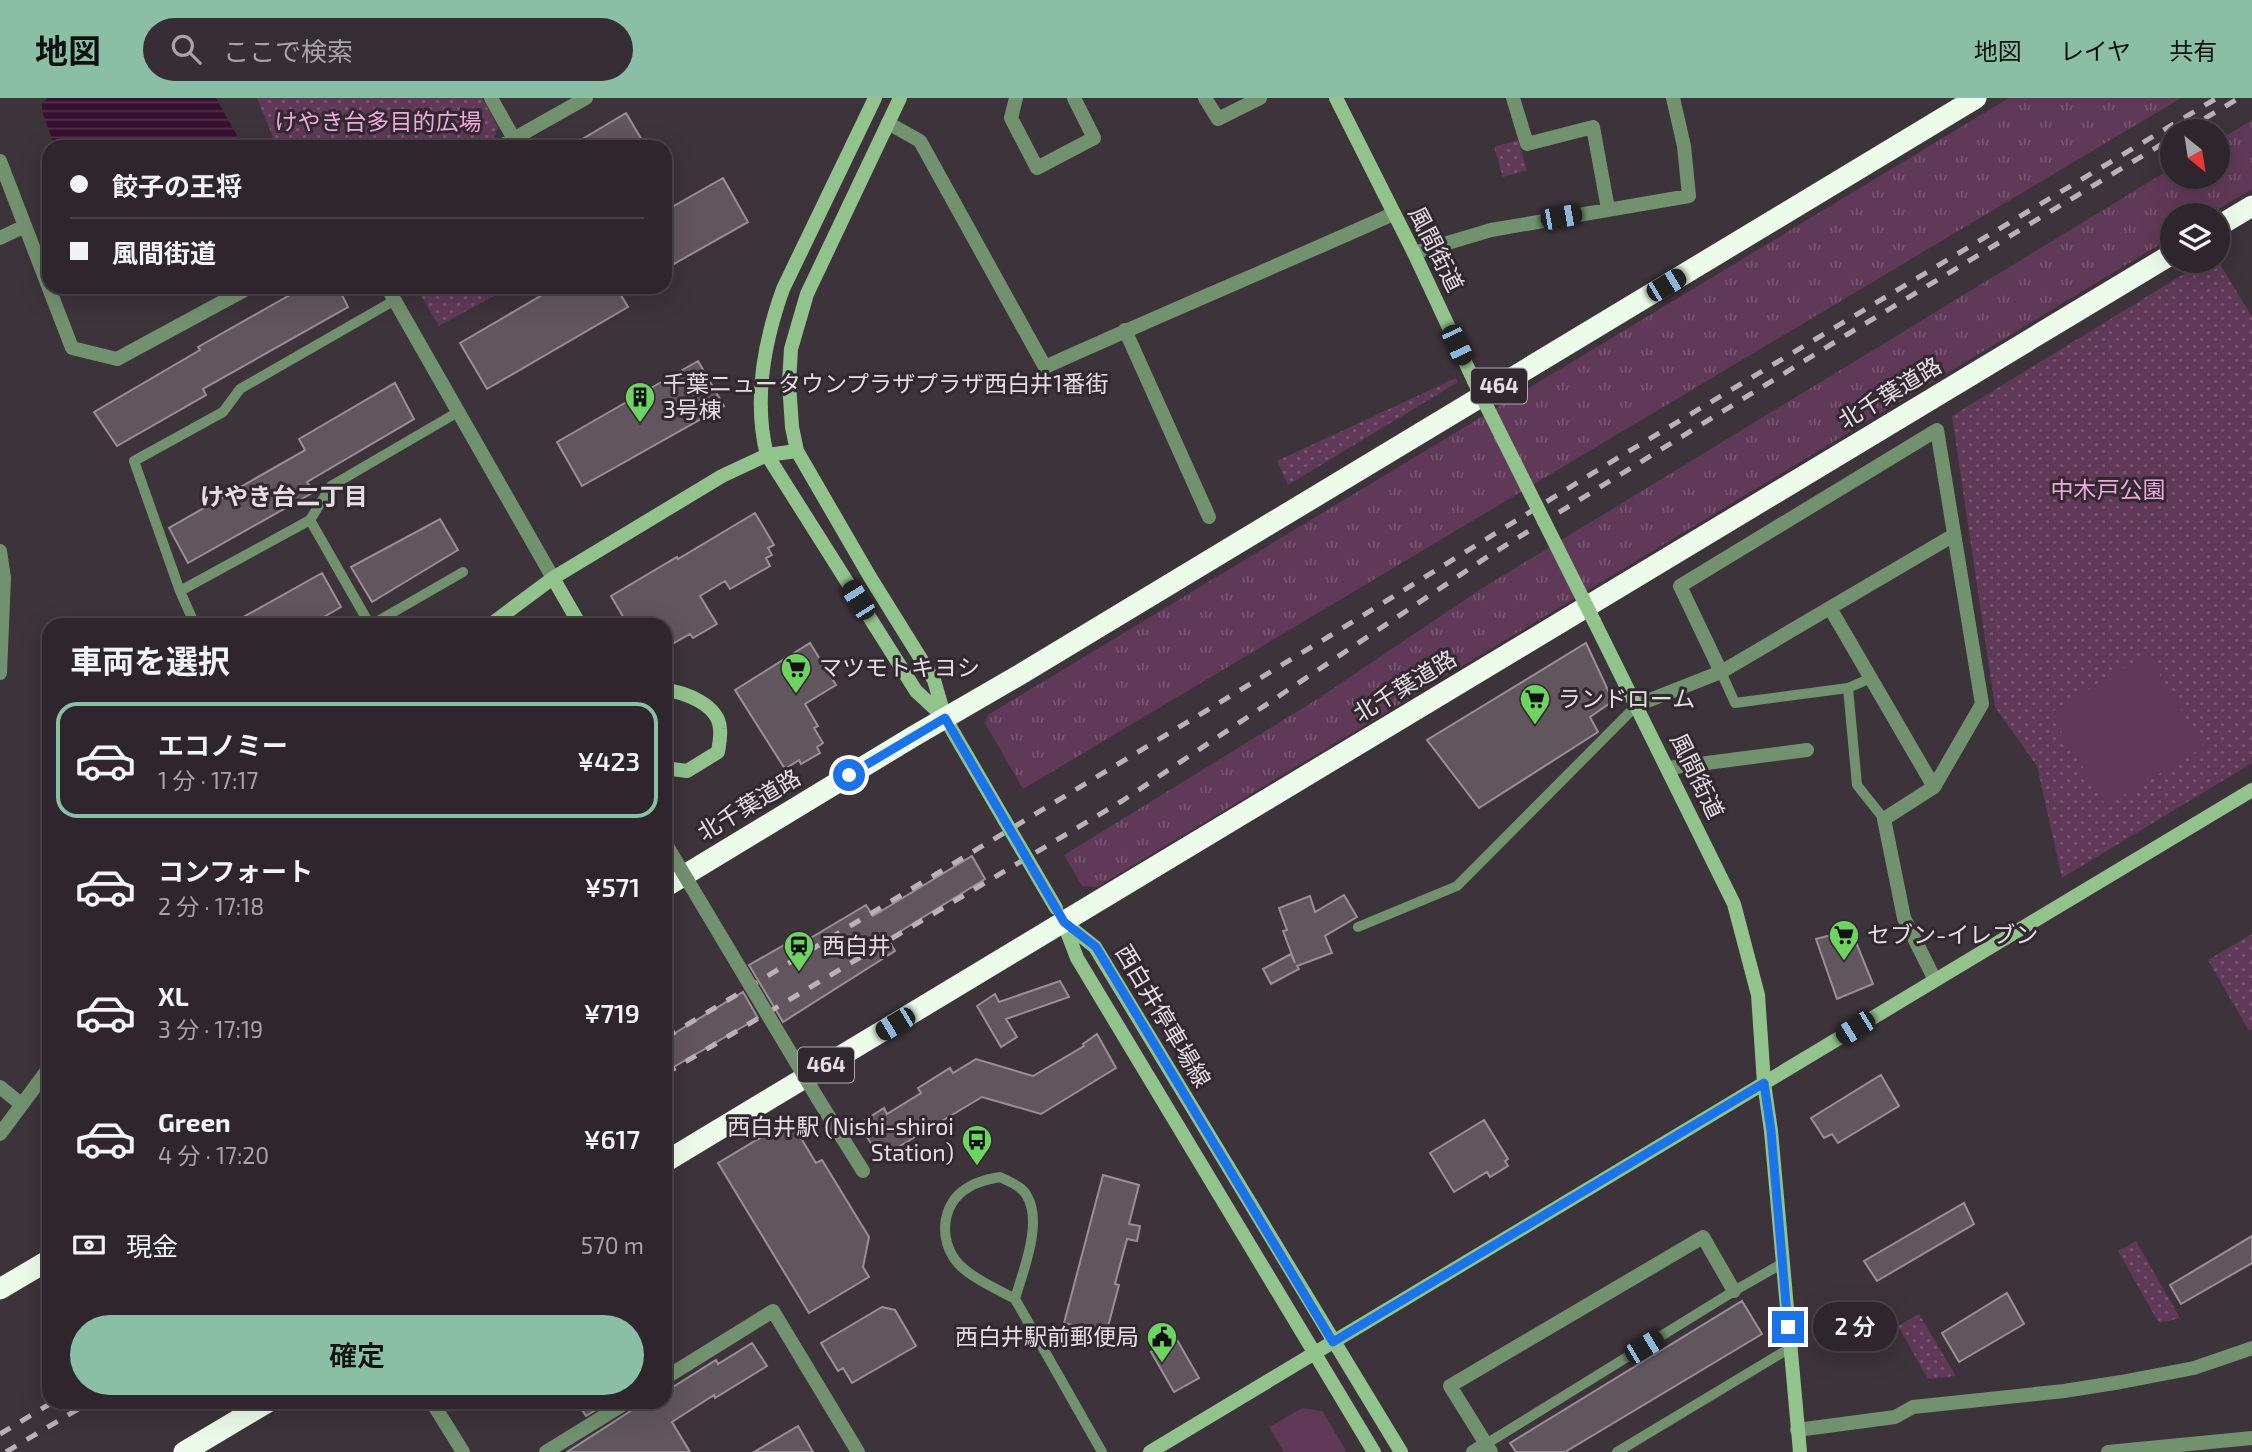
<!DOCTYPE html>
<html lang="ja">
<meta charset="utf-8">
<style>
:root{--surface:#2e262c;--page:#362e34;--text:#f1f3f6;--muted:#a7a5a9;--line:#494348;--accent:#8abfa5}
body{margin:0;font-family:"Exo 2","Noto Sans JP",sans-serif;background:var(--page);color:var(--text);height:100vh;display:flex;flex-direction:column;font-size:26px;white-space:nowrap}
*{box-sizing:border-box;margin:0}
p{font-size:23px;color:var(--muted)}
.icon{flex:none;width:38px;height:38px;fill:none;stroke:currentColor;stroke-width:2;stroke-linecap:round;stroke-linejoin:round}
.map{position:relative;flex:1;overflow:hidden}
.side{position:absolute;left:42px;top:520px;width:630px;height:791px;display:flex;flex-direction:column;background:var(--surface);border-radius:21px;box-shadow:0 7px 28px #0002,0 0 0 2px var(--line)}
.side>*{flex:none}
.top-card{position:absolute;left:42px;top:42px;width:630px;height:154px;border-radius:21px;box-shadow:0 7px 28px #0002,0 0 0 2px var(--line);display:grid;align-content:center;height:154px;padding:0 28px;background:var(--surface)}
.needle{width:46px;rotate:150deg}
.controls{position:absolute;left:2160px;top:21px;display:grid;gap:14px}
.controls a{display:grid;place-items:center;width:70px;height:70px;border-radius:50%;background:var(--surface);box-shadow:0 7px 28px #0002,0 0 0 2px var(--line);font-size:35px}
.end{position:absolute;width:32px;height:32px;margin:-16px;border:9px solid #1a73e8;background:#fff;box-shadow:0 0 0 4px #fff}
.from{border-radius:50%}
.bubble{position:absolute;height:49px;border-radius:24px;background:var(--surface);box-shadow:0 7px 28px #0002,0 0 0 2px var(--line);font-size:23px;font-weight:600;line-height:49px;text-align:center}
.car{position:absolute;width:21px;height:42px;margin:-21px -10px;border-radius:9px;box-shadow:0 0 5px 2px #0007;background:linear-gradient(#222 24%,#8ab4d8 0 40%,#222 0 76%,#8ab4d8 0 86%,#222 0)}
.top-card b{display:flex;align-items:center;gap:24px;height:66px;font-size:26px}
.top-card b+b{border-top:2px solid var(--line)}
.top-card i{width:18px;height:18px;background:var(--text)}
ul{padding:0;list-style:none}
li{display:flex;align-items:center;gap:21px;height:116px;margin:0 14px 10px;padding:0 14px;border:4px solid transparent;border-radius:21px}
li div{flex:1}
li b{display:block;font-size:26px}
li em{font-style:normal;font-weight:600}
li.on{border-color:var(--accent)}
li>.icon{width:63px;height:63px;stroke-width:1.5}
h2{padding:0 28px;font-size:32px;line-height:84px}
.pay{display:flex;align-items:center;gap:18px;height:77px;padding:0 28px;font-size:26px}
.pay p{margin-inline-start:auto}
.action{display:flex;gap:14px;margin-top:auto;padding:14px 28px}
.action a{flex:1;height:80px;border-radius:42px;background:var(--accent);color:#111;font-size:28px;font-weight:600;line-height:80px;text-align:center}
header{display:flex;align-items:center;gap:42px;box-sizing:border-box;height:98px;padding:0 35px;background:var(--accent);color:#111}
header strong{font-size:33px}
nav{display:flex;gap:38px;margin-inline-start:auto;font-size:24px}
.search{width:490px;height:63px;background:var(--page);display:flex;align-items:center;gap:18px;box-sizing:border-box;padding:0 24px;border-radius:38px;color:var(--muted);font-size:26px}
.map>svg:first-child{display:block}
</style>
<header>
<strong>地図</strong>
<div class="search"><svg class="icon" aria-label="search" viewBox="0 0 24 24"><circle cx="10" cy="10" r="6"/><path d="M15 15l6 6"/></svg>ここで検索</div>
<nav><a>地図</a><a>レイヤ</a><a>共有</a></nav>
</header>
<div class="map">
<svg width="2252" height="1354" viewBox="0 0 2252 1354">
<defs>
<pattern id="grass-tufts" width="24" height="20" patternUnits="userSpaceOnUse" patternTransform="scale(1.75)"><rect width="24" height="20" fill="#613958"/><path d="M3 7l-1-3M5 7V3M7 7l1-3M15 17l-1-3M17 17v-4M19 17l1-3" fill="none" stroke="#785570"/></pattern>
<pattern id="park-dots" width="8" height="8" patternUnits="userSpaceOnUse" patternTransform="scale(1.75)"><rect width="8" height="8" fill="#613958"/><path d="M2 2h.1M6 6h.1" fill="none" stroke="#785570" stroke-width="1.8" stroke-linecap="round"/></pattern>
<pattern id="water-rules" width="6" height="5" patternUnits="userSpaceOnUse" patternTransform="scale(1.75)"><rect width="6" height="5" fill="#371030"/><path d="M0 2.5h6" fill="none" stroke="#54324e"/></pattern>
</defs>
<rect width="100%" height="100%" fill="#3d333a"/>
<path fill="url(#grass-tufts)" d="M2009,0H2181L1023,691L985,625L988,617Z
M2252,22V91L2208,117H2172V139L1097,789L1082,788L1064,757L1319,600L1481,491L2172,70V79H2217V43Z"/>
<path fill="url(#park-dots)" d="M257,0H482L498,29L493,43L483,49H277Z
M1518,42L1527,72L1503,79L1494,49Z
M2217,161L2252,219V665L2062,780L2037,668L1995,609L1952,318L2205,163H2217Z
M416,189H510L439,228Z
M1456,280L1458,284L1288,387L1277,363Z
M2252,836V931L2249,933L2208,862Z
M2136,1143L2180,1220L2159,1225L2118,1153Z
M1919,1216L1956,1278L1928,1281L1898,1228Z"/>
<path fill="#613958" d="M2147,556L2204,649L2106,708L2050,615Z
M1302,1310L1322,1313L1347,1354H1284L1269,1329Z"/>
<path fill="url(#water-rules)" d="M48,0H216L243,49H55L42,13V6Z"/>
<path fill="#61565e" stroke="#9a8f97" stroke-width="2" d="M626,15L646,49H569Z
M723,80L748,124L665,171V113Z
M304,189H338L348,209L203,291L206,297L117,348L94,314L200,252L198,249Z
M556,189H616L628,209L487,291L460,245Z
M698,263L724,308L582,388L557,344Z
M395,285L414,321L307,384L314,394L188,465L169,430L305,352L299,341Z
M755,415L774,447L768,450L772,457L766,460L770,468L730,491L725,483L700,498L717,526L693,540L690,536L665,550V527H628L611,498L677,459L678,461Z
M440,421L458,452L372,504L351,469Z
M322,475L341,509L310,527H229Z
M810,545L836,587L805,606L818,628L814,630L823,645L817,649L820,655L801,666L799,662L785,671L735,592Z
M1586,545L1613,603L1590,619L1598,634L1479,710L1427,642Z
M972,758L985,781L888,841L895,853L783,924L749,867L793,842L797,848L866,807L873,818Z
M1344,797L1357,819L1325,838L1332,855L1297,868L1299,871L1271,886L1263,871L1291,856L1295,865L1283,833L1287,832L1279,810L1310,798L1315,814Z
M1851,832L1873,886L1837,901L1816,841Z
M1060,883L1069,899L1006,921L1017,939L1001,949L977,908L995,896L999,904Z
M743,894L758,920L665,974V941Z
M1097,936L1116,970L1041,1016L982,999L880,1060L862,1031L866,1029L862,1024L884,1010L887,1016L921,995L918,990L950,970L953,975L976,961L1033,978L1084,948L1083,946Z
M1881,977L1899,1008L1838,1045L1832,1036L1824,1040L1811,1020Z
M790,1022L816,1065L822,1062L869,1139L863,1169L869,1179L809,1215L718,1065Z
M1484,1022L1508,1061L1505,1063L1508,1068L1490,1079L1487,1074L1454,1094L1430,1055Z
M1103,1077L1139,1087L1129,1126L1140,1128L1137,1143L1127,1141L1115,1186L1119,1187L1106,1236L1064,1225Z
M1964,1105L1974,1126L1877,1183L1864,1163Z
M2252,1138V1165L2181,1206L2170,1187Z
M2007,1195L2024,1226L1959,1264L1942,1235Z
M1742,1203L1762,1236L1565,1354H1516L1510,1345Z
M882,1209L895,1212L916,1248L852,1285L843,1270L838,1273L821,1245Z
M1176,1240L1199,1280L1174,1294L1151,1254Z
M752,1245L767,1268L715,1300L714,1297L672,1324L690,1354H567L632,1312L637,1304H665V1294L716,1262L718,1266Z
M577,1304H609L586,1318Z
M798,1328L813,1354H754Z"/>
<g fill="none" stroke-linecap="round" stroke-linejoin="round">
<path stroke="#72916e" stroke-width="10" d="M310,422L370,527
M180,493L310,422L331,388L458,314
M195,527L180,493L134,363L223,314L240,291L395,202
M371,527L463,474
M1721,574L1735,605L1848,590L1871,580
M1848,590L1857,687L1884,721
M1358,829L1457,788L1637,607
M1000,1079C1009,1084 1022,1088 1027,1098C1043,1125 1023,1173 1015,1201C1001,1193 976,1182 964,1171C938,1150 938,1106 969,1089C978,1083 989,1081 1000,1079Z
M1015,1201L1102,1354
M1486,1346L1734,1193L1783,1165
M1617,1354L1790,1250"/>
<path stroke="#72916e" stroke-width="14" d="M491,0L514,41
M1016,0L1011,20L1037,70L1094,40L1074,0
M1205,0L1218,21L1260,0
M1513,0L1527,46L1593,29L1608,111
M888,25L920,43L1045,269C1160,217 1277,168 1393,116
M499,49L586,0
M0,63L72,250L117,261L250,189
M0,140L25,128
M1414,155L1491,132L1689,98L1684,48L1673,0
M387,189L553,480
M1125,232L1209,419
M0,453L4,480L0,575
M1830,510L1934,689
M1721,574L1680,488L1937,332L1982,606L1934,689L1884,721L1904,820L1935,882
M1637,607L1721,574L1954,437
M1668,670L1807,652
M0,989L21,1006
M818,1001L863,1073
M0,1036L49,970
M665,1280L773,1213L858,1354
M432,1304L463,1354
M1797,1332L1895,1319L1913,1309L2064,1293L2121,1284L2194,1270L2252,1250
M546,1354L627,1304
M1473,1354L1486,1346
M1491,1354L1450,1288L1703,1139L1734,1193
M2108,1354L2252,1340"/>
<path stroke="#92c38c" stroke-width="14" d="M875,0L783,191C764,244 753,302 767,357L916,593L944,619
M900,0L807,196L791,251L789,285L792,329L797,353L870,479L934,582L945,620L1005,723
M1336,0L1414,155L1474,283
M553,480L580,527
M1594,523L1734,806L1758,897L1764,985L1771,1033L1800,1354
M490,527L553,480L722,378L767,357L797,353
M665,592C685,594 719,607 720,631C721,639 719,647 718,654L687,673L665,670
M1061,818L1077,860L1374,1354
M1065,825L1095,849L1401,1354
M1150,1354L2252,692"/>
<path stroke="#edfcea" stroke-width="21" d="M2217,129L2252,108
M665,789L914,638L1021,576L1976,0
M665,1064L2172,156
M0,1191L49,1162
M184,1354L268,1304"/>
<path stroke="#b9b2b7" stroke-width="5" stroke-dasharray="12 12" stroke-linecap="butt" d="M2184,33L2239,0
M665,940L1328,539L1601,370L2217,0
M665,976L1122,703L1490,457L1848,236L2172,40
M0,1336L53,1304
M6,1354L90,1304"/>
<path stroke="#72916e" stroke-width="14" d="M667,748L818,1001"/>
<path stroke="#92c38c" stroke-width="14" d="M1474,283L1594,523
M1005,723L1056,810"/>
</g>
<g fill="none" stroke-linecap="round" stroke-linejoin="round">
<path stroke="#1a73e8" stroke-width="9" d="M849,677L945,620L1064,824L1096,849L1333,1244L1764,985L1771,1033L1788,1229"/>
</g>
<defs>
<g id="building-pin" transform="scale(1.575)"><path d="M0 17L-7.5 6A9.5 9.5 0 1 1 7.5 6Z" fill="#6dd361" stroke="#322930"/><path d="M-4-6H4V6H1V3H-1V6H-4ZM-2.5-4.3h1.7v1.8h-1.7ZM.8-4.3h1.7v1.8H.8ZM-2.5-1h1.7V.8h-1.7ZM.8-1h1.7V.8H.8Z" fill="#111"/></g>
<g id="supermarket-pin" transform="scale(1.575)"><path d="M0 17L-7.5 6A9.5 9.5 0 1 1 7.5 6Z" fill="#6dd361" stroke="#322930"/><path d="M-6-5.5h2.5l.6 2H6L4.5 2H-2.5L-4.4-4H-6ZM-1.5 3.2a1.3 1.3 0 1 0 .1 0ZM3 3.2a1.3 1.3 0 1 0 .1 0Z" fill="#111"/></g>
<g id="station-pin" transform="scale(1.575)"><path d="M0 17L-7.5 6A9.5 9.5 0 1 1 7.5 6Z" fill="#6dd361" stroke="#322930"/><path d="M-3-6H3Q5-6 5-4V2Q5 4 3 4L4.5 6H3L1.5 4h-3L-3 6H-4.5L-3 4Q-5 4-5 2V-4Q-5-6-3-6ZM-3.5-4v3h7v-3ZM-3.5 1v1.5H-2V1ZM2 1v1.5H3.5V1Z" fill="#111"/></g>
<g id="bus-pin" transform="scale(1.575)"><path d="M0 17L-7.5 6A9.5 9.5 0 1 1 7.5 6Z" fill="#6dd361" stroke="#322930"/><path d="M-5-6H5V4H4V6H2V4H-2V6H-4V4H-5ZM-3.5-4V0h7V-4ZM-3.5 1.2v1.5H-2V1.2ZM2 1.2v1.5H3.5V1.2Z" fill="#111"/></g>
<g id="civic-pin" transform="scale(1.575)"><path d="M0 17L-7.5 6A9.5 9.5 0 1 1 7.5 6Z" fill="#6dd361" stroke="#322930"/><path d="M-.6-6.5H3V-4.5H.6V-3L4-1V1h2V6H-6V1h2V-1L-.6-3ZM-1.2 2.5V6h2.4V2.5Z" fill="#111"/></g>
</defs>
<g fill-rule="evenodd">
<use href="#building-pin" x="640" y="299"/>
<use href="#supermarket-pin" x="796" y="570"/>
<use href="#supermarket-pin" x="1535" y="601"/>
<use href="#supermarket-pin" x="1844" y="837"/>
<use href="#station-pin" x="799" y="848"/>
<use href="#bus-pin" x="977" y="1042"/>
<use href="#civic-pin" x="1162" y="1239"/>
</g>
<g text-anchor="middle" stroke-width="6" stroke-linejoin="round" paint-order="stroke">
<g fill="#322930" stroke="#afa8ad" stroke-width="2">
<rect x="1471" y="270.5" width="56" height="35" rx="5"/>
<rect x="798" y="949.5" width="56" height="35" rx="5"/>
</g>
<g font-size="21" font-weight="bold" fill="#e4dee3">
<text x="1499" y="295">464</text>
<text x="826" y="974">464</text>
</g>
<g font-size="23" fill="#efa8de" stroke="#322930">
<text x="378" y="32">けやき台多目的広場</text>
<text x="2108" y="400">中木戸公園</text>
</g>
<g font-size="23" fill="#e4dee3" stroke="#322930">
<text transform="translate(1436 151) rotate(63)" y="8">風間街道</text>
<text transform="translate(1890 295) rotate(-31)" y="8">北千葉道路</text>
<text transform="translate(1405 588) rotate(-31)" y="8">北千葉道路</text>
<text transform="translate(1697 678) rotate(64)" y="8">風間街道</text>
<text transform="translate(749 707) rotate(-31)" y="8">北千葉道路</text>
<text transform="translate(1163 918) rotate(59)" y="8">西白井停車場線</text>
</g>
<g font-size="23" fill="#e4dee3" stroke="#322930" text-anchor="start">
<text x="663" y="294">千葉ニュータウンプラザプラザ西白井1番街<tspan x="663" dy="26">3号棟</tspan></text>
<text x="819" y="578">マツモトキヨシ</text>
<text x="1558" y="609">ランドローム</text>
<text x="1867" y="845">セブン-イレブン</text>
<text x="822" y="856">西白井</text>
<text x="954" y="1037" text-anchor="end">西白井駅 (Nishi-shiroi<tspan x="954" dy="26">Station)</tspan></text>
<text x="1139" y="1247" text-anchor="end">西白井駅前郵便局</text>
</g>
<g font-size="24" font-weight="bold" fill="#e4dee3" stroke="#322930">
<text x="284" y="407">けやき台二丁目</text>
</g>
</g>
</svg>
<div class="controls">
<a><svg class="needle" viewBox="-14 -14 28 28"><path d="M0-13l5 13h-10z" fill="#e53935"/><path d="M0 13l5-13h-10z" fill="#a7a5a9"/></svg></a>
<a><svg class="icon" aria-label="layers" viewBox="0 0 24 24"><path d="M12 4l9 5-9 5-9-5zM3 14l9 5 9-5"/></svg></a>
</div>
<i class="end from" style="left:849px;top:677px"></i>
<i class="end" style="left:1788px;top:1229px"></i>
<div class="bubble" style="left:1813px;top:1204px;width:84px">2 分</div>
<i class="car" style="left:1561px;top:119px;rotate:80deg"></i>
<i class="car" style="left:1666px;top:187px;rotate:59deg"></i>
<i class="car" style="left:1457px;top:247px;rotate:155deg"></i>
<i class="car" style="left:858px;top:502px;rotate:328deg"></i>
<i class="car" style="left:895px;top:926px;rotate:239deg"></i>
<i class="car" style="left:1855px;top:930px;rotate:238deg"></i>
<i class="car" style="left:1644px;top:1249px;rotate:59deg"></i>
<div class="top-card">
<b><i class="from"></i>餃子の王将</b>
<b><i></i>風間街道</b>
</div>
<section class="side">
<h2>車両を選択</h2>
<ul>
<li class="on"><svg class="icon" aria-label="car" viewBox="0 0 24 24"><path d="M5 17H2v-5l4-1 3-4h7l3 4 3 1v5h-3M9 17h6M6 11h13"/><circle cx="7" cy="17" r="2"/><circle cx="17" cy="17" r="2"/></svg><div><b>エコノミー</b><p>1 分 · 17:17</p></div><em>¥423</em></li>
<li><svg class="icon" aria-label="car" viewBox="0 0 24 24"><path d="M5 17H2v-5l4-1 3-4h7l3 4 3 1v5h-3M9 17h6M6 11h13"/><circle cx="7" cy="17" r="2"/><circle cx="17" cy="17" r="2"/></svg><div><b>コンフォート</b><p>2 分 · 17:18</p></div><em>¥571</em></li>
<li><svg class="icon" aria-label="car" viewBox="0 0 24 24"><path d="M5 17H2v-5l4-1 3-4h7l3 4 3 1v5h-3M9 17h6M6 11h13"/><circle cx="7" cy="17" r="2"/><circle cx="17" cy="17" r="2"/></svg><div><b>XL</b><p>3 分 · 17:19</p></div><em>¥719</em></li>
<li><svg class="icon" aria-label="car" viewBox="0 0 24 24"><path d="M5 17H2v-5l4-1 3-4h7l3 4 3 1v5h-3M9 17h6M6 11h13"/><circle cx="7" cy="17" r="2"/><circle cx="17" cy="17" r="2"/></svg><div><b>Green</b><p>4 分 · 17:20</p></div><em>¥617</em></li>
</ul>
<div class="pay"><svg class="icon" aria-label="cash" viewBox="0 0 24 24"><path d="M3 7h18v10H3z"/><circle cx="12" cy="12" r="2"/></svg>現金<p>570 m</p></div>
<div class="action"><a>確定</a></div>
</section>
</div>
